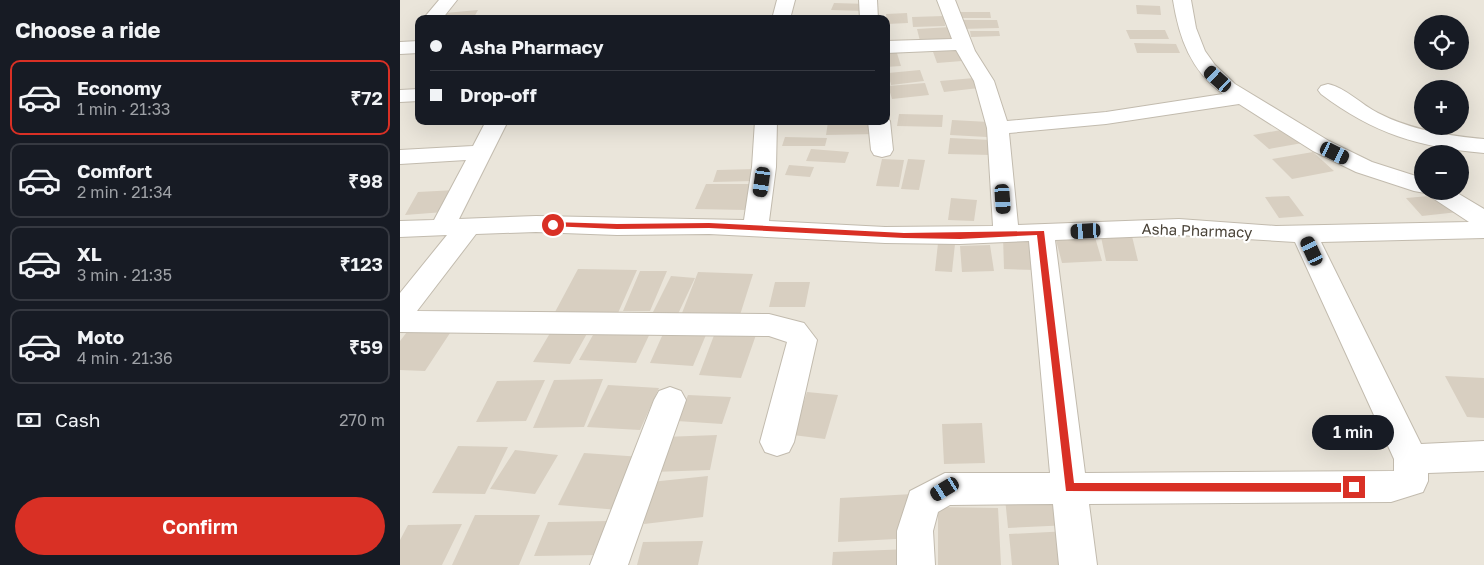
<!DOCTYPE html>
<meta charset="utf-8">
<style>
:root{--surface:#171b24;--page:#242831;--text:#f1f3f6;--muted:#9ea1a6;--line:#363941;--accent:#d93025}
body{margin:0;font-family:"Golos Text",sans-serif;background:var(--page);color:var(--text);height:100vh;display:flex;flex-direction:column;font-size:19px;white-space:nowrap}
*{box-sizing:border-box;margin:0}
p{font-size:16px;color:var(--muted)}
.icon{flex:none;width:28px;height:28px;fill:none;stroke:currentColor;stroke-width:2;stroke-linecap:round;stroke-linejoin:round}
.map{position:relative;flex:1;overflow:hidden}
.drawer{display:flex;flex-direction:column;background:var(--surface);width:400px}
.drawer>*{flex:none}
.banner{position:absolute;left:15px;top:15px;width:475px;height:110px;border-radius:10px;box-shadow:0 5px 20px #0002;display:grid;align-content:center;height:110px;padding:0 15px;background:var(--surface)}
.tools{position:absolute;left:1014px;top:15px;display:grid;gap:10px}
.tools a{display:grid;place-items:center;width:55px;height:55px;border-radius:50%;background:var(--surface);box-shadow:0 5px 20px #0002;font-size:25px}
.end{position:absolute;width:22px;height:22px;margin:-11px;border:6px solid #d93025;background:#fff;box-shadow:0 0 0 2px #fff}
.from{border-radius:50%}
.bubble{position:absolute;height:35px;border-radius:18px;background:var(--surface);box-shadow:0 5px 20px #0002;font-size:16px;font-weight:600;line-height:35px;text-align:center}
.car{position:absolute;width:15px;height:30px;margin:-15px -8px;border-radius:6px;box-shadow:0 0 4px 1px #0007;background:linear-gradient(#222 24%,#8ab4d8 0 40%,#222 0 76%,#8ab4d8 0 86%,#222 0)}
.banner b{display:flex;align-items:center;gap:18px;height:48px;font-size:19px}
.banner b+b{border-top:1px solid var(--line)}
.banner i{width:12px;height:12px;background:var(--text)}
ul{padding:0;list-style:none}
li{display:flex;align-items:center;gap:15px;height:75px;margin:0 10px 8px;padding:0 5px;border:2px solid var(--line);border-radius:10px}
li div{flex:1}
li b{display:block;font-size:19px}
li em{font-style:normal;font-weight:600}
li.selected{border-color:var(--accent)}
li>.icon{width:45px;height:45px;stroke-width:1.5}
h2{padding:0 15px;font-size:22px;line-height:60px}
.pay{display:flex;align-items:center;gap:12px;height:55px;padding:0 15px;font-size:19px}
.pay p{margin-inline-start:auto}
.primary-button{display:flex;gap:10px;margin-top:auto;padding:10px 15px}
.primary-button a{flex:1;height:58px;border-radius:30px;background:var(--accent);color:#fff;font-size:20px;font-weight:600;line-height:58px;text-align:center}
main{display:flex;flex:1;min-height:0}
.map>svg:first-child{display:block}
</style>
<main>
<section class="drawer">
<h2>Choose a ride</h2>
<ul>
<li class="selected"><svg class="icon" aria-label="car" viewBox="0 0 24 24"><path d="M5 17H2v-5l4-1 3-4h7l3 4 3 1v5h-3M9 17h6M6 11h13"/><circle cx="7" cy="17" r="2"/><circle cx="17" cy="17" r="2"/></svg><div><b>Economy</b><p>1 min · 21:33</p></div><em>₹72</em></li>
<li><svg class="icon" aria-label="car" viewBox="0 0 24 24"><path d="M5 17H2v-5l4-1 3-4h7l3 4 3 1v5h-3M9 17h6M6 11h13"/><circle cx="7" cy="17" r="2"/><circle cx="17" cy="17" r="2"/></svg><div><b>Comfort</b><p>2 min · 21:34</p></div><em>₹98</em></li>
<li><svg class="icon" aria-label="car" viewBox="0 0 24 24"><path d="M5 17H2v-5l4-1 3-4h7l3 4 3 1v5h-3M9 17h6M6 11h13"/><circle cx="7" cy="17" r="2"/><circle cx="17" cy="17" r="2"/></svg><div><b>XL</b><p>3 min · 21:35</p></div><em>₹123</em></li>
<li><svg class="icon" aria-label="car" viewBox="0 0 24 24"><path d="M5 17H2v-5l4-1 3-4h7l3 4 3 1v5h-3M9 17h6M6 11h13"/><circle cx="7" cy="17" r="2"/><circle cx="17" cy="17" r="2"/></svg><div><b>Moto</b><p>4 min · 21:36</p></div><em>₹59</em></li>
</ul>
<div class="pay"><svg class="icon" aria-label="cash" viewBox="0 0 24 24"><path d="M3 7h18v10H3z"/><circle cx="12" cy="12" r="2"/></svg>Cash<p>270 m</p></div>
<div class="primary-button"><a>Confirm</a></div>
</section>
<div class="map">
<svg width="1084" height="565" viewBox="0 0 1084 565">
<rect width="100%" height="100%" fill="#f6f3ec"/>
<path fill="#eae5da" fill-rule="evenodd" d="M0,0H1084V565H0ZM19,19H486V121H19ZM1022,24H1060V61H1022ZM1022,89H1060V126H1022ZM1022,154H1060V191H1022Z"/>
<path fill="#d8cfc1" d="M434,3L468,4L465,11L431,10Z
M736,5L760,6L761,15L737,14Z
M78,10L73,19H42L45,13Z
M556,12H590L591,18H556Z
M507,13L508,23L487,24L486,14Z
M544,16L545,26L513,27L512,17Z
M559,20H597L599,28L560,29Z
M550,27L554,39L520,41L517,29Z
M726,30H765L769,39H730Z
M570,31H599L600,36L571,37Z
M734,43L776,44L780,53H737Z
M556,47L562,61L537,63L532,49Z
M496,50L501,66L486,67V51Z
M520,70L524,81L491,85L488,73Z
M574,78L579,88L544,92L540,81Z
M525,83L529,95L492,99L488,86Z
M499,114L543,115L542,127L497,126Z
M552,120L589,122L587,137L550,135Z
M477,121L476,134L426,135L428,122Z
M892,128L908,142L869,149L853,135Z
M385,137L427,138L425,146H382Z
M550,138L591,140V155L548,154Z
M411,149L449,152L445,163L406,161Z
M913,152L934,171L892,179L872,159Z
M482,159L504,160L499,187L476,186Z
M508,159L525,160L519,190L501,189Z
M389,165L414,167L410,177L385,175Z
M357,169L354,181L313,182L317,170Z
M306,184H354L346,210L295,209Z
M56,190L44,212L5,215L18,192Z
M1041,195L1058,212L1022,216L1006,198Z
M889,196L904,216L879,218L865,197Z
M551,198L577,200L574,221L548,220Z
M700,232H731L738,261H706Z
M694,234L702,261L662,263L655,236Z
M603,236L633,237L636,270L604,269Z
M538,243L555,244L552,272L535,271Z
M590,245L594,271L562,272L560,246Z
M178,269L237,270L218,313L155,312Z
M240,271H267L250,311H223Z
M298,272L353,274L340,315L282,313Z
M271,276L295,278L278,314L253,312Z
M375,282H410L405,307H369Z
M198,326L252,329L236,363L179,360Z
M266,327L308,330L293,366L250,363Z
M153,328L189,330L170,364L133,362Z
M316,330L357,332L341,378L299,375Z
M7,332L50,333L25,371L0,370V341Z
M1045,376L1084,378V418L1067,417Z
M203,379L184,427L133,428L154,380Z
M145,380L126,421L76,422L97,381Z
M208,385L259,388L240,430L187,427Z
M407,392L438,395L425,439L393,435Z
M288,395L331,397L322,424L277,421Z
M582,423L585,463L544,464L542,424Z
M317,435L310,470L253,472L263,437Z
M58,446L108,447L85,494L32,493Z
M115,450L158,455L135,494L90,489Z
M184,453L242,457L219,510L158,505Z
M308,476L303,517L244,524L251,482Z
M513,494L515,538L438,542L440,498Z
M664,496L670,525L608,528L605,498Z
M538,507L598,508L601,565H538Z
M75,515H140L119,565H52Z
M210,521L198,555L134,556L148,522Z
M62,524L42,565H0V540L8,525Z
M669,531L675,565H612L609,534Z
M303,541L298,565H237L243,542Z
M510,549V565H432L433,552Z"/>
<g fill="none" stroke-linecap="round" stroke-linejoin="round">
<g stroke="#c2bbae" stroke-width="2">
<path id="minor" d="M39,0H57L42,19H23Z
M377,0H395L390,19H372Z
M459,0H477L478,19H460Z
M537,0H555L575,51L594,81L607,121L706,112L823,94C791,71 779,38 773,0H791L796,28L805,51L815,65L835,84L929,141L972,162L1022,178V191H1054L1084,209V238L921,242L1021,444L1084,441V471L1028,473V481L1023,492L991,502L689,504L697,565H659L653,504L550,505L538,512L533,531L535,565H497V531L510,491L545,473H650L629,241L560,244L485,243L309,234L217,235L136,232L76,234L17,311L369,314L404,323L417,340L394,442L389,452L377,456L365,452L360,442L387,342L369,336L0,332V293L47,235L0,237V221L34,220L66,160L0,164V150L73,146L86,121H108L59,219L136,216L344,220L352,167L355,121H377L376,167L369,221L485,227L593,226L587,128L574,81L556,50L486,53V41L552,39ZM839,104L913,151L956,172L1014,191L1025,193L1069,222L876,226L779,219L618,225L609,133L706,124ZM779,235L895,242L994,459V471L685,473L655,240Z
M19,41V53L0,54V42Z
M928,84C946,88 962,105 978,113C1011,130 1048,136 1084,139V153C1019,147 974,134 921,94L918,90L921,86Z
M19,89V101L0,102V90Z
M486,116L490,121L493,150L490,155L482,157L474,155L471,150L468,121H486Z
M270,387L281,391L286,400L228,565H190L254,400L259,391Z"/>
</g>
<use href="#minor" fill="#fff" fill-rule="evenodd"/>
</g>
<path fill="#d93025" d="M153,222L217,224L309,223L504,233L644,231L674,483H954L959,487L954,492L666,491L637,235L560,239L504,238L309,228L217,229L150,226V223Z"/>
<g text-anchor="middle" stroke-width="4.5" stroke-linejoin="round" paint-order="stroke">
<g font-size="15" fill="#4b4439" stroke="#fff">
<text transform="translate(797 231) rotate(2)" y="5">Asha Pharmacy</text>
</g>
</g>
</svg>
<div class="tools">
<a><svg class="icon" aria-label="locate" viewBox="0 0 24 24"><circle cx="12" cy="12" r="6"/><path d="M12 2v4M12 18v4M2 12h4M18 12h4"/></svg></a>
<a>+</a>
<a>−</a>
</div>
<i class="end from" style="left:153px;top:225px"></i>
<i class="end" style="left:954px;top:487px"></i>
<div class="bubble" style="left:912px;top:415px;width:82px">1 min</div>
<i class="car" style="left:818px;top:79px;rotate:312deg"></i>
<i class="car" style="left:935px;top:153px;rotate:116deg"></i>
<i class="car" style="left:362px;top:182px;rotate:188deg"></i>
<i class="car" style="left:603px;top:199px;rotate:176deg"></i>
<i class="car" style="left:686px;top:231px;rotate:267deg"></i>
<i class="car" style="left:912px;top:251px;rotate:335deg"></i>
<i class="car" style="left:545px;top:489px;rotate:239deg"></i>
<div class="banner">
<b><i class="from"></i>Asha Pharmacy</b>
<b><i></i>Drop-off</b>
</div>
</div>
</main>
